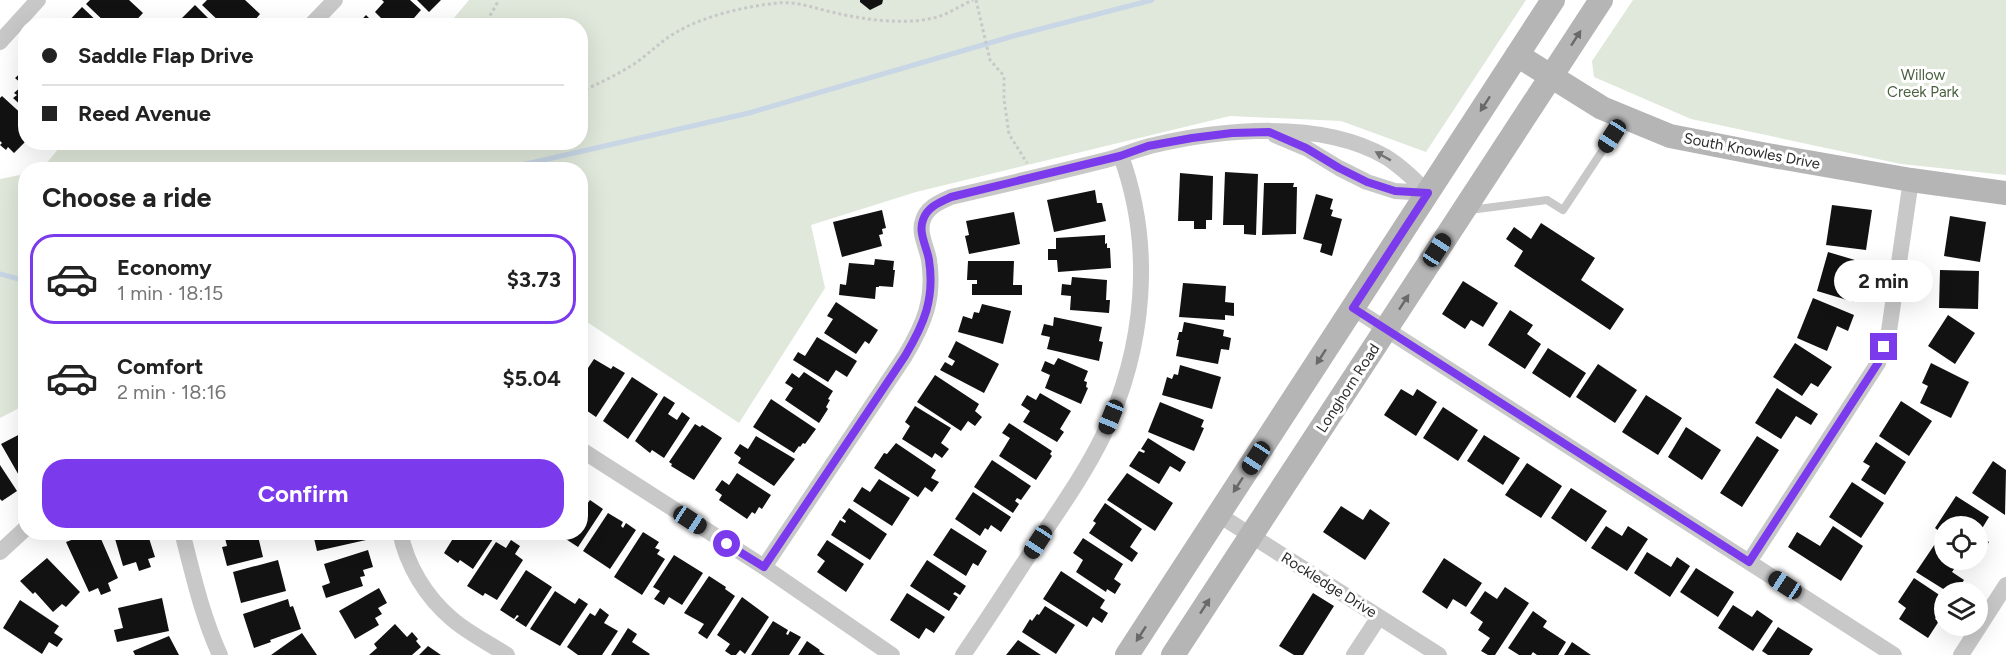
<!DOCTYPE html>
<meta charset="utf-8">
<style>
:root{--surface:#fff;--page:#f2f2f2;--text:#222;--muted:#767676;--line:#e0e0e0;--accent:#7c3aed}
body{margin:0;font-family:Figtree,sans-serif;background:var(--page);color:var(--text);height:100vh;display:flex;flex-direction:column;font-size:22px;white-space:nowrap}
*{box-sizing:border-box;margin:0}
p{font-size:20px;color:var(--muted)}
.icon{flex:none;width:33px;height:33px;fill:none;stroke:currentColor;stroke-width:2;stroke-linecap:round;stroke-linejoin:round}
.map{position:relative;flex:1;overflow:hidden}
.details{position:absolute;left:18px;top:162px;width:570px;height:378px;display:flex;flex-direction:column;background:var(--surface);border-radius:24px;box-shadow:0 6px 24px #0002}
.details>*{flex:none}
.top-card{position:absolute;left:18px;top:18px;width:570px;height:132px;border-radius:24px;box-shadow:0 6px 24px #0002;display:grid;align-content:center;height:132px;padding:0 24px;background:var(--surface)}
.fabs{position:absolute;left:1934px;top:516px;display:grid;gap:12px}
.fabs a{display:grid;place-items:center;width:54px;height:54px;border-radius:50%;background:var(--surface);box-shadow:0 6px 24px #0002;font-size:30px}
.end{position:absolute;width:27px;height:27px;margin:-14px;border:8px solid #7c3aed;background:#fff;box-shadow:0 0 0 3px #fff}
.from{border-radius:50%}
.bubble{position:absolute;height:42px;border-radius:21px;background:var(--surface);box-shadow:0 6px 24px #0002;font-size:20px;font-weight:700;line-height:42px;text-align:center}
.car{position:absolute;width:18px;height:36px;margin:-18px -9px;border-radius:8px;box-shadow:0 0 4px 2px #0007;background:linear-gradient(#222 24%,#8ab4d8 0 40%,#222 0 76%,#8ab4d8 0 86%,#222 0)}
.top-card b{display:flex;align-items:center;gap:21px;height:57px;font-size:22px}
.top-card b+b{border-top:2px solid var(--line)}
.top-card i{width:15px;height:15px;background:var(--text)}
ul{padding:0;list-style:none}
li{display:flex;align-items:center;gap:18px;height:90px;margin:0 12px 9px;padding:0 12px;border:3px solid transparent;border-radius:24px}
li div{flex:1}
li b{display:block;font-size:22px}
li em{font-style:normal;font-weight:700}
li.on{border-color:var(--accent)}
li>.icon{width:54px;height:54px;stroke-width:1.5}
h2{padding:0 24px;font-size:27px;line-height:72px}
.cta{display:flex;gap:12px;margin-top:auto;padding:12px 24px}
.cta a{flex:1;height:69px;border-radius:24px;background:var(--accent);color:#fff;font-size:24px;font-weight:700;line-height:69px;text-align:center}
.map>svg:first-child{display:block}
</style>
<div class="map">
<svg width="2006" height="655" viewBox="0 0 2006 655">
<rect width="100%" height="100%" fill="#fff"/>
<path fill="#dfe8da" d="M469,0H1526L1426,152L1341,121L1230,116L916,192L811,225L825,288L739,423L581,318L580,170H41L63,143L580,142V26L448,25Z
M1633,0H2006V175L1901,164L1691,119L1594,77L1592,61Z
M25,174V405L0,418V179Z"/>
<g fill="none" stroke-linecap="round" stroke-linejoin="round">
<path stroke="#c8d6e6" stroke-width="5" d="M500,170L749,113L1017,35L1152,0
M0,274L26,281"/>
</g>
<path fill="#121212" d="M90,0H129L143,13L131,26H109L86,4Z
M207,0H245L260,14L250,26H224L202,5Z
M382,0H410L421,10L407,26H389L375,12L384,2Z
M417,0H441L429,12Z
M860,0H883L882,4L870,10L860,2Z
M195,5L216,26H174Z
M82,7L102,26H64Z
M366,15L377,26H356Z
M26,68V110L13,98L17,95L14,93L23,85L15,78Z
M2,96L26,118V141L14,153L8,147L6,150L0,145L2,143L0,141V98Z
M1225,172L1258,174L1256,235L1244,234V225H1223Z
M1180,173L1213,176L1212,220H1206V229H1194V221H1178Z
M1264,183H1294L1293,187H1297L1296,234L1262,235Z
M1095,190L1097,203H1102L1106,221L1054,232L1047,200Z
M1316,194L1333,199L1330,209L1333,210L1331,216L1342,219L1332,256L1320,252L1322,244L1303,239Z
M1832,205L1872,210L1866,250L1826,245Z
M882,210L886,228L882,229L883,234L879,235L882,246L842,257L833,222Z
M1014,212L1020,244L969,254L965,236L969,235L966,221Z
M1950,216L1986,222L1980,262L1944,256Z
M1541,223L1595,258L1581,280L1624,309L1610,330L1514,266L1523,251L1506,239L1514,227L1531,239Z
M1105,235V244L1107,243V248H1110L1111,268L1058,272L1057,260H1048V249H1056V238Z
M1828,252L1865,263L1854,302L1817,291Z
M875,259L894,261L893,270H895L893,287L879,286V287H876L875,299L839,295L840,284L846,285L849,263L874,265Z
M968,261H1014L1013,285H1022V295H972V284H977V280H967Z
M1940,270L1979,271L1978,309L1939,308Z
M1072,277L1107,280L1106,300H1110L1109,313L1070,310L1071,296L1061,295L1062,284L1071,285Z
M1463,281L1498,303L1483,327L1471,320L1465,329L1442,314Z
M1183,283L1226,286L1225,302L1234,303V316L1225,315V320L1179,317Z
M1813,298L1854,315L1848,331L1837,326L1827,351L1797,338Z
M836,302L878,330L869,344L865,341L856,354L824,333L833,319L827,316Z
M982,304L1011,311L1003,344L958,332L963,316L972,319L974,312L979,313Z
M1510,310L1533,325L1527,334L1541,344L1525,369L1488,345Z
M1948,315L1975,333L1955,364L1928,346Z
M1054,317L1102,327L1099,341L1103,342L1099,361L1047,349L1050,337L1041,335L1044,324L1053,326Z
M1184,322L1224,330L1223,336L1231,338L1229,350L1221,349L1218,364L1176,356L1179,340H1177L1179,332H1182Z
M817,337L857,361L847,377L836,370L828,382L793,360L798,352L805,356Z
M956,341L999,364L984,393L940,370L945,362L952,366L955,361L948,357Z
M1795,343L1832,367L1818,387L1811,383L1802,396L1773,377Z
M1548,348L1586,373L1570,398L1532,373Z
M1058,358L1088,371L1084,381L1087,382L1086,387L1088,388L1081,404L1045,388L1050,375L1041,371L1045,361L1054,365Z
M594,359L611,369L613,366L625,373L596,417L580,406V380Z
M1931,363L1969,382L1951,418L1920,403L1928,386L1922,383Z
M1598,364L1637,390L1615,423L1576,397Z
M1180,365L1221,377L1212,409L1162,395L1167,377L1172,379L1174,374L1178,375Z
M804,372L833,391L828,399L830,400L826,407L828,409L819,423L785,400L793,388L785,383L792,373L799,378Z
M935,375L979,404L975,411L982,417L975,426L968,421L961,431L917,402Z
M632,377L658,394L628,439L603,421Z
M1777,388L1818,414L1811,425L1796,416L1781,439L1755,423Z
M1401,389L1413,396L1417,389L1437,402L1416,436L1384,415Z
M1040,393L1071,411L1060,429L1064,432L1057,442L1023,422L1030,411L1021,405L1027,395L1036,400Z
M1646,395L1682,418L1658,455L1622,432Z
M664,396L675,403L668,414L677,420L682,412L690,418L664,458L652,450L650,453L635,441Z
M771,399L816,429L805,444L803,443L800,447L799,446L794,453L753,427Z
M1901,401L1932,421L1909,456L1879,436Z
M1160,402L1204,420L1201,427L1204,428L1194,451L1148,432Z
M915,406L951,428L941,443L949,449L942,458L935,453L932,458L902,439L910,426L905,422Z
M1443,407L1478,430L1458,461L1423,438Z
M1009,423L1052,451L1050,454L1052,456L1036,480L999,456L1010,438L1002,433Z
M695,424L700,427L702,425L722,438L694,480L671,466L672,464L669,462Z
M1686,427L1721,450L1702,480L1668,457Z
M26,431V476L21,479L1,444Z
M1484,435L1520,458L1503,485L1467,461Z
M756,436L795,459L774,486L738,463L741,458L734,453L740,444L748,449Z
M1757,436L1779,450L1742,507L1720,493Z
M1148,438L1186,462L1180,472L1170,466L1159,484L1129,466L1139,451L1144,453L1145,451L1141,449Z
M1876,442L1906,462L1885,495L1861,480L1870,466L1863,462Z
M896,443L936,470L931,478L939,482L932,492L925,487L918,497L874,468L884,453L887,454Z
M992,460L1031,486L1021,500L1017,498L1015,501L1019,504L1013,513L974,487Z
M1993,461L2006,470L2005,515L1972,493Z
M1527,463L1562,486L1541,518L1505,495Z
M0,465L17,491L2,501L0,499Z
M737,473L771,495L762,509L759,507L755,514L752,512L747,519L719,500L722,495L715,490L722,480L729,485Z
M1127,473L1173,503L1155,531L1107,500Z
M879,479L910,498L892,526L853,501L862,487L870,492Z
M1852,482L1884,503L1861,538L1829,517Z
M1571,488L1607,511L1586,542L1551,518Z
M973,492L1011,517L1001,532L991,525L988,530L985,528L980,536L955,519Z
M580,494L587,498L584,503L587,504L590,500L603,509L578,547L555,532H580Z
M1956,496L1989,517L1978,535L1989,542L1979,557L1977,556V526H1944V535L1935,528Z
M1105,503L1142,529L1130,547L1138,553L1132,562L1089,533L1096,523L1093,521Z
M1341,506L1363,520L1370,509L1390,523L1365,560L1323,532Z
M849,508L887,534L870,560L831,535L840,520L845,523L846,521L842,518Z
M608,513L623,522L621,526L623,528L626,523L636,530L610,569L583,551Z
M1606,526L1622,536L1628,526L1648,539L1627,571L1591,548Z
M1833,526L1863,546L1841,581L1788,547L1797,532L1820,546Z
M951,528L987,551L978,566L973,563L966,576L933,555Z
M93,532H98L118,578L108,583L111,591L101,595L98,588L89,592L66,542Z
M113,532H147L155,557L148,559L151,567L139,571L136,562L123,566Z
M232,532H257L263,557L227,566L222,547L227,546L224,534Z
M318,532H364L366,540L317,551L313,534Z
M457,532H489L487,535L493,539L473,569L460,560L458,563L444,553Z
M643,532L659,542L655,548L660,550L657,554L665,559L642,595L614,577Z
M1083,538L1123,564L1114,579L1121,584L1115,594L1107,589L1106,592L1076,572L1083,560L1073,553Z
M1939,538L1944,541V560H1960L1952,572L1964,580L1956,592H1948L1916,572Z
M511,540L520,546L515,554L523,560L497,600L485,593L483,596L467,586L496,542L506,548Z
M827,540L864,564L846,592L817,572L825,561L817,555Z
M368,550L373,567L363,570L365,576L360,577L363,586L326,598L322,586L330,583L324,564Z
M1647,552L1671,567L1677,557L1690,566L1670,597L1634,573Z
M674,555L703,573L682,605L669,597L664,605L654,599L660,591L653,587Z
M47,558L80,592L66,607L62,604L53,612L35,592L33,594L20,581Z
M1444,558L1482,583L1466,607L1453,599L1447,609L1422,592Z
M278,560L286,591L241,603L233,572Z
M927,560L966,586L960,595L955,592L953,594L958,597L949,611L910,586Z
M1696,568L1734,592L1718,617L1680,592Z
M526,570L552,587L526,627L515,620L519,616L517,615L514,619L500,610Z
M1061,571L1105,600L1100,608L1108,613L1102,623L1093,617L1087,627L1043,599Z
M709,576L726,587L725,589L735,596L707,639L698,633L704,624L684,613Z
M1914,578L1944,598V605L1935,619L1939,621L1928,638L1899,619L1906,608L1898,602Z
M1505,587L1529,603L1495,655H1488L1481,651L1490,638L1478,630L1483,622L1470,613L1485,591L1497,599Z
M379,588L387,603L378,608L382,614L375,618L379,625L355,639L339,611Z
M555,591L575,604L579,598L588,604L560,646L530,629Z
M907,593L945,617L934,633L926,628L919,639L890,620Z
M1313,593L1334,606L1303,655H1294L1279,646Z
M742,597L769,617L745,654L740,650L736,655H731L725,651L730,644L717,635Z
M162,598L169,631L117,642L114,630L123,628L118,608Z
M288,599L290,607L293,606L301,629L270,640L271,642L254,648L243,614Z
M20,600L59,626L54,633L63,639L57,647L49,642L42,654L3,628Z
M1733,605L1752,617L1757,610L1773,621L1753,651L1718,628Z
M1045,606L1075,625L1056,654L1022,632L1030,619L1032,621L1037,614L1039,615Z
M600,608L609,615L604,623L618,631L602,655H578L567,647L590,613L595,616Z
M1533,611L1547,621L1543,627L1566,642L1558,655H1537L1533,652L1531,655H1519L1508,648Z
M773,621L788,630L786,634L788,635L790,631L801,637L789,655H751Z
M395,624L407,637L412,632L418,639L416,641L421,647L412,655H369L377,648L374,644Z
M1778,627L1813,649L1809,655H1768L1762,651Z
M628,628L637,634L632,642L650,654L649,655H611Z
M302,633L317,655H271Z
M169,636L179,655H135L133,651Z
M1018,640L1041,655H1006Z
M807,641L820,650L819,651L825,655H798Z
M1572,642L1591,655H1564Z
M428,646L441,655H419Z"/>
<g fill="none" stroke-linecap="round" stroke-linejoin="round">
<path stroke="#c8c8c8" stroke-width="3" stroke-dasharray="3 3" stroke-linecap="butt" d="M976,0L990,60L1004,76V99L1009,134L1027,163
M484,26L499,0
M580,92C600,83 619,74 637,62C651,52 662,40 677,32C703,16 747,6 778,3C798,1 816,9 836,13C865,20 911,26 940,16C951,12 962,5 973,0"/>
<path stroke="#c8c8c8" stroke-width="8" d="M1470,210L1547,200L1563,210L1624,118"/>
<path stroke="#c8c8c8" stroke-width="16" d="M310,26L335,0
M0,42L38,0
M1275,135L1306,148L1339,168L1367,182L1395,191L1428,193
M1353,308L1894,655
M580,449L764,567L892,655
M1219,515L1439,655
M182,532C193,574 202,616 220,655
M400,532C407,566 426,597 452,619C468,633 489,643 507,655
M0,552L26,528
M1749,562L1878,363L1889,331L1911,180
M764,567L905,356C924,324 935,299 929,260C927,247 918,233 923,220C927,207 940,202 951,197C1003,185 1054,173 1106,160C1121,156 1135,150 1150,146C1222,129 1320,119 1386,157C1402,167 1415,180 1428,193
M963,655C990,616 1015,576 1041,537C1063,504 1086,471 1103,436C1145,348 1154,247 1121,156
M1354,655L1379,617
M1961,655L2006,585"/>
<path stroke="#b5b5b5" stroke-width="24" d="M1517,55L1602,108L1670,136L1767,155L1911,180L2006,193
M1127,655L1553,0
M1173,655L1601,0"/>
</g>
<defs><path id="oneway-solid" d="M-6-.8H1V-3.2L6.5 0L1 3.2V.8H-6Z" transform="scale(1.5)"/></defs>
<g fill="#696969">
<use href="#oneway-solid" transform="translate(1576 38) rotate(-57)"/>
<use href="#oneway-solid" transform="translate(1485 104) rotate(123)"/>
<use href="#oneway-solid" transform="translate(1404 302) rotate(-57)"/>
<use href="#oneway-solid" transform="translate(1321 357) rotate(123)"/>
<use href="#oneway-solid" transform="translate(1238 485) rotate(123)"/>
<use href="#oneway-solid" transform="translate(1205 606) rotate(-57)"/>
<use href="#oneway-solid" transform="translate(1141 634) rotate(123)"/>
</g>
<use fill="#727272" href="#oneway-solid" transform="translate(1383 156) rotate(-151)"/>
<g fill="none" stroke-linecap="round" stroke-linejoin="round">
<path stroke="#7c3aed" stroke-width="8" d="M727,544L764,567L905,356C924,324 935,299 929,260C927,247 918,233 923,220C927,207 940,202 951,197L1120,156L1148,146L1192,138L1232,133L1269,132L1306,148L1339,168L1367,182L1395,191L1428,193L1353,308L1749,562L1878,363L1884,347"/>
</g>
<g text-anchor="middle" stroke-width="6" stroke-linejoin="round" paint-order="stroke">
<g font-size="15" fill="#4a613f" stroke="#fff">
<text x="1923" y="80">Willow<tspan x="1923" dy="17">Creek Park</tspan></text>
</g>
<g font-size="15" fill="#2b2b2b" stroke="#fff">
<text transform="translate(1752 151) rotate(11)" y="5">South Knowles Drive</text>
<text transform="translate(1348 388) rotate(-57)" y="5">Longhorn Road</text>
<text transform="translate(1329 585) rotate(32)" y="5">Rockledge Drive</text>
</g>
</g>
</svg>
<div class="fabs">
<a><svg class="icon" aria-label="locate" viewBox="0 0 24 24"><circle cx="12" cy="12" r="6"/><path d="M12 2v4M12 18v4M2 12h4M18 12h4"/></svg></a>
<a><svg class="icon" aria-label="layers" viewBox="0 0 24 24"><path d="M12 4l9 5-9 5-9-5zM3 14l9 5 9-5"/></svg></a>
</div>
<i class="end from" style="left:727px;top:544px"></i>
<i class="end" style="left:1884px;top:347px"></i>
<div class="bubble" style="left:1834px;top:260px;width:99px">2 min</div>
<i class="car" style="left:1612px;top:136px;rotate:213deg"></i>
<i class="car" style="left:1437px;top:250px;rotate:33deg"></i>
<i class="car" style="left:1111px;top:417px;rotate:202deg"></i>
<i class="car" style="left:1256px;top:458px;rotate:213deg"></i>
<i class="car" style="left:690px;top:520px;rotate:123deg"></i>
<i class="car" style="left:1038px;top:542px;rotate:213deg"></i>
<i class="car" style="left:1785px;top:585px;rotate:303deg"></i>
<div class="top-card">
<b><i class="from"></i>Saddle Flap Drive</b>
<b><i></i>Reed Avenue</b>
</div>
<section class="details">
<h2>Choose a ride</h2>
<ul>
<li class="on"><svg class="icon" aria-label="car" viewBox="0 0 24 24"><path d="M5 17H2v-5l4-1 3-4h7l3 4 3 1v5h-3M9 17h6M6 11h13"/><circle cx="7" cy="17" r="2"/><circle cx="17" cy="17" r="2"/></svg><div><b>Economy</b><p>1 min · 18:15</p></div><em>$3.73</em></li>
<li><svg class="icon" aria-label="car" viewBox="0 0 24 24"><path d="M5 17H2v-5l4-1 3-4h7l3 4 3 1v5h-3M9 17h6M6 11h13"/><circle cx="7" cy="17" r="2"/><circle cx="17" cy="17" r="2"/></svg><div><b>Comfort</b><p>2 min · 18:16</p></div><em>$5.04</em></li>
</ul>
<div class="cta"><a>Confirm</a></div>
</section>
</div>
